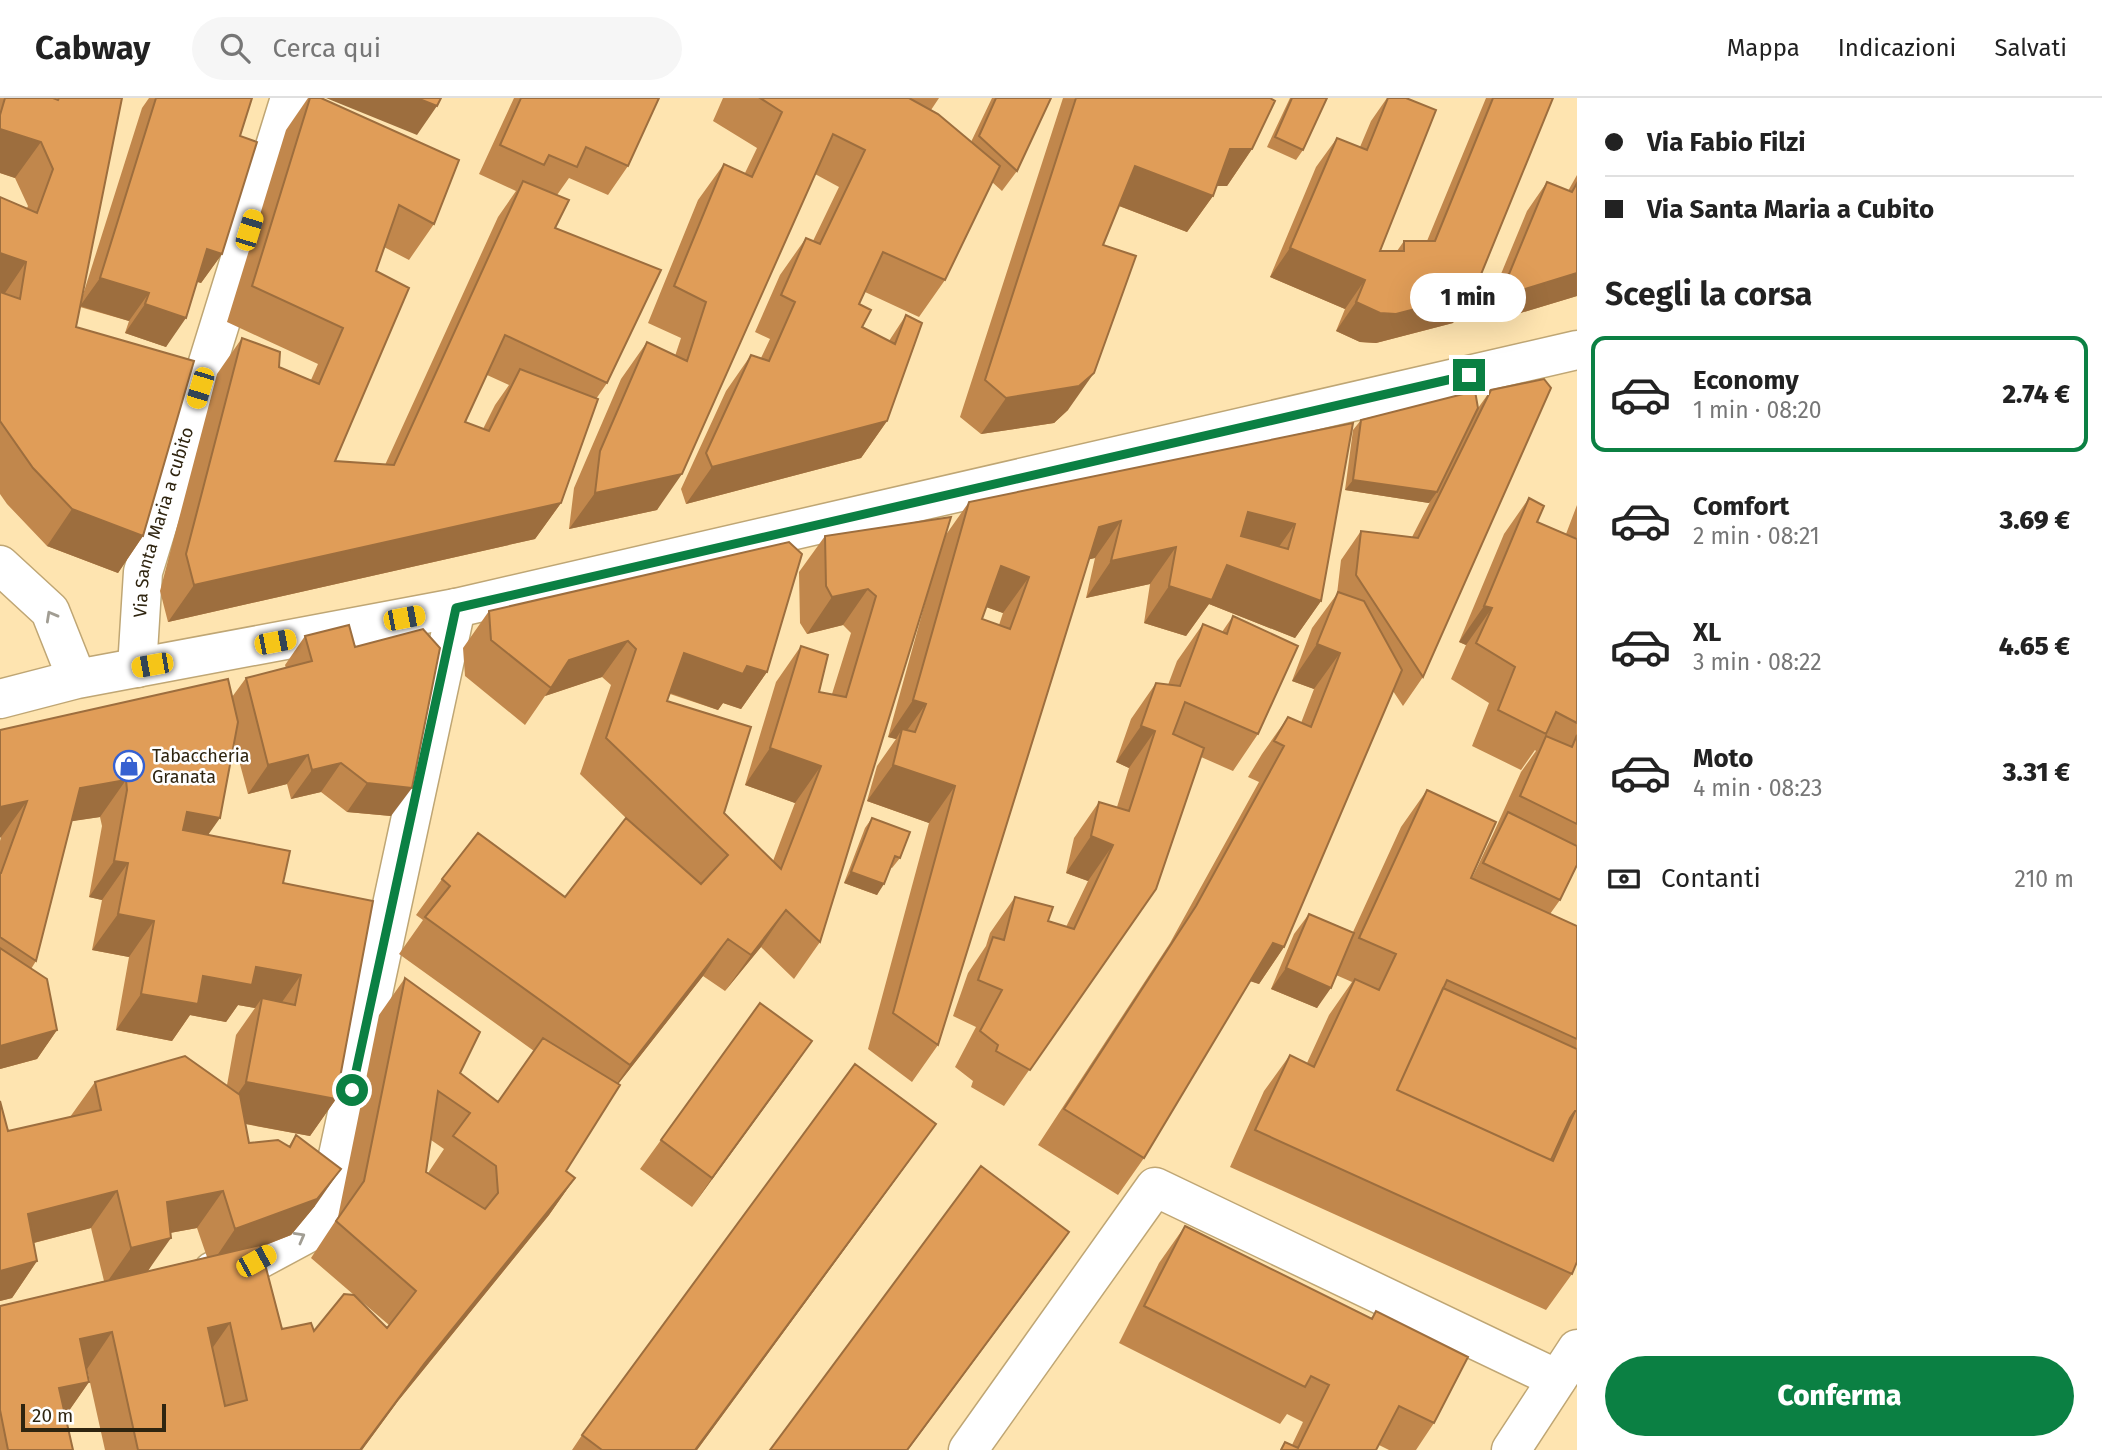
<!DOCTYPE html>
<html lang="it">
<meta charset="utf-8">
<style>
:root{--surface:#fff;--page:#f6f6f6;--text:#222;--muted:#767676;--line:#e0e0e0;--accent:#0b8043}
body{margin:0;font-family:"Fira Sans",sans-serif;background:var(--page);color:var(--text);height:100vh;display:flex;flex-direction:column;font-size:26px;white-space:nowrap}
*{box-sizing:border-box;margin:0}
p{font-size:23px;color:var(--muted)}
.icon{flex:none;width:38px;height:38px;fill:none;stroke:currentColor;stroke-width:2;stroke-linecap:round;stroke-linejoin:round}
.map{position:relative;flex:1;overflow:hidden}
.panel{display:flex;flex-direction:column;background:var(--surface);width:525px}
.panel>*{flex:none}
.top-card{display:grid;align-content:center;height:154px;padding:0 28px;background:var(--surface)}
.scale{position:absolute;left:21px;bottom:18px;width:145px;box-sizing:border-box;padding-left:7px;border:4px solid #2f2510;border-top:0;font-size:19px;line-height:24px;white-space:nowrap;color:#2f2510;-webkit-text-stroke:5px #fff;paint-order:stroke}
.end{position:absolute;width:32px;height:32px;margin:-16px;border:9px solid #0b8043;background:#fff;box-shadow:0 0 0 4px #fff}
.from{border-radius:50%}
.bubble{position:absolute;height:49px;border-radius:24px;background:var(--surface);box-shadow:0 7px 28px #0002;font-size:23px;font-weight:800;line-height:49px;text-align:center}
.car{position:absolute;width:21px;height:42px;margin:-21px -10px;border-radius:9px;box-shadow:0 0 5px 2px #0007;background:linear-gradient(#f5c518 24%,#345 0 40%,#f5c518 0 76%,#345 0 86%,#f5c518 0)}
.top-card b{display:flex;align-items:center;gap:24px;height:66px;font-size:26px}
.top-card b+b{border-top:2px solid var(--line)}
.top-card i{width:18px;height:18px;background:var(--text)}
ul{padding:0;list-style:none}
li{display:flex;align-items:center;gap:21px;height:116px;margin:0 14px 10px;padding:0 14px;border:4px solid transparent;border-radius:14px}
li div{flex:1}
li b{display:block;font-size:26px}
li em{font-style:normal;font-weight:800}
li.active{border-color:var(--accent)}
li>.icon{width:63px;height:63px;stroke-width:1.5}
h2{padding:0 28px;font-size:32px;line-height:84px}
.pay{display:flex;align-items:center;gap:18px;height:77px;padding:0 28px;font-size:26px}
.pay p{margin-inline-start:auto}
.action{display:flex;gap:14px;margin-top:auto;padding:14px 28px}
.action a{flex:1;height:80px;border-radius:42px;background:var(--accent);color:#fff;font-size:28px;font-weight:800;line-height:80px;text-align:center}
header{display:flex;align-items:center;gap:42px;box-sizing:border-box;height:98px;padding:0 35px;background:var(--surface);border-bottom:2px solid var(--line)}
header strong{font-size:33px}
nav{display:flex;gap:38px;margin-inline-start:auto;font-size:24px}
.search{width:490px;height:63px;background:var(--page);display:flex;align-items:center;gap:18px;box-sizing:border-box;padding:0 24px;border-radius:38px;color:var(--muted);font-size:26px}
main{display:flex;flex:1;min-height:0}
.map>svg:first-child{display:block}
</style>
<header>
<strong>Cabway</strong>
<div class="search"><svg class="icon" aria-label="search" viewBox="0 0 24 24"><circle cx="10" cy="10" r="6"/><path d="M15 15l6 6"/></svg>Cerca qui</div>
<nav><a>Mappa</a><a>Indicazioni</a><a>Salvati</a></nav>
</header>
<main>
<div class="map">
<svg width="1577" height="1352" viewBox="0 0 1577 1352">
<rect width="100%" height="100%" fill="#fee4b0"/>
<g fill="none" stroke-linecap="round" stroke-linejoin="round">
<g stroke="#bfa674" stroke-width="41">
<g id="street">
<path id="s1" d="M137,570L143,474L290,0"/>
<path d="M213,1173L256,1163L323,1127L456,510"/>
<path d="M968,1352L1155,1089L1557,1281"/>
<path d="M1511,1352L1577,1251"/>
</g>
</g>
<g stroke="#bfa674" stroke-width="41">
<path id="secondary" d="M0,467L50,513L77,581
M0,601L77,581L456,510L1577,252"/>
</g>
<use href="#street" stroke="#fff" stroke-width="38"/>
<use href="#secondary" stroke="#fff" stroke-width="38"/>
</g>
<path fill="#c1874c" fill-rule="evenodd" d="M0,0H122L81,203L142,10L149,0H252L240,38L222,156L201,185L197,184L166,249L125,235L129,223L80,209L76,229L143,438L118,475L47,448L7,406L0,396V99L27,110L28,108L15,80L0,75Z
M308,0H321L434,126L409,162L384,149L376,173L335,363L385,367L498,119L516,93L479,76L514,0H659L628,68L608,97L569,80L557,97L555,130L607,285L596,301L561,405L535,441L168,524L160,493L217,276L242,240L279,269L311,282L318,266L227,224L286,32ZM487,277L509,287L495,307L483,331L465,324Z
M723,0H939L931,12L971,44L992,0H1051L1017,73L1002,93L992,84L945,182L919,219L865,194L859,206L862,229L889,243L906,217L887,323L861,360L686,406L681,391L726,293L751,257L761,260L770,241L755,234L780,177L806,140L813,143L839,89L815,76L657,412L569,431L574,390L621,281L647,244L675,258L681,240L648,225L698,102L724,66L745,75L757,50L713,23Z
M1063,0H1270L1252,51L1227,88H1216L1213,98L1187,134L1119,108L1103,147L1068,312L1054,325L981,336L960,319Z
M1290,0H1327L1303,52L1296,62L1267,49Z
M1387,0H1406L1380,153H1397L1404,143H1427L1486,0H1553L1453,225L1376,245L1360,244L1336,233L1345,211L1270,179L1316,69L1337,40L1360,49L1371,23Z
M1577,77V198L1494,223L1489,205L1527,113L1547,84L1568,93Z
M1491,292L1423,579L1403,608L1393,593L1284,849L1259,886L1250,883L1144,1060L1118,1097L1038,1047L1170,845L1259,684L1248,679L1262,656L1288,619L1301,625L1314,591L1292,583L1312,530L1337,496L1341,462L1361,433L1412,439L1430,404L1429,405L1345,392L1353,332L1361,322L1478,310Z
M1353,325L1321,503L1295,540L1209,506L1186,538L1144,525L1150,486L1086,500L1095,460L1089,461L938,947L912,984L868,951L929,725L867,703L877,668L896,641L888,639L933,476L820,844L794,881L761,849L725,893L703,878L618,986L566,1073L575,1080L549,1117L398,1303L362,1352H105L87,1271L89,1284L65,1318L73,1352H0V1208L104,1183L91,1130L34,1145L37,1163L12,1200L0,1203V1003L8,1033L70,1019L95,984L227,987L236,937L255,910L238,907L226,924L190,917L172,943L116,932L129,859L92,852L102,802L89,799L102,728L100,719L71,723L36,863L31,871L57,932L37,961L0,971V743L1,739L0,632L232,599L246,580L286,570L285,567L305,538L391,718L347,714L321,694L291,701L287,686L248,696L234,644L208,737L283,785L336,1001L310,1038L245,1026L249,1045L289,1048L296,1037L315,1108L291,1137L261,1149L282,1231L314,1233L354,1197L311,1160L338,1119L379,917L405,880L460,975L498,1004L534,953L399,856L423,822L416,817L442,781L565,799L626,720L580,676L611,587L602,579L545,598L525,627L465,578L463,550L489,513L789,444L767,574L741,611L723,605L718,612L670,596L667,603L724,715L773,763L795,705L745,687L776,584L801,548L819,594L832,596L851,535L843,527L807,536L800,525L799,474L825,438H945L969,404ZM986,509L1003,515L999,527L982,521ZM431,1042L444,1051L428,1075L426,1074ZM197,1130L207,1159L148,1173L170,1135ZM354,1197L389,1227L387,1230Z
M1529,400L1537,424L1566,436L1577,407V768L1560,802L1550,816L1577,828V1164L1572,1176L1546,1212L1230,1069L1264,993L1290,957L1307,965L1329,917L1352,884L1336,877L1317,910L1271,891L1294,836L1309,816L1353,834L1401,729L1427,692L1472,780L1494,734L1521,674L1536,653L1535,652L1521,672L1472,648L1489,605L1451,581L1466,547L1459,544L1504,436Z
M1233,518L1258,636L1233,673L1201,659L1156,791L1004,1008L971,989L973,983L955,969L976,929L953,918L968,875L986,848L990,835L1015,799L1048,823L1066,829L1088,783L1066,775L1074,740L1099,704L1117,709L1129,670L1116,664L1131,621L1156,585L1168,587L1177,563L1203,526L1222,534Z
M872,720L900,760L892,770L890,769L877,797L844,785L865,730Z
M812,943L692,1109L640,1071L661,1042Z
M910,1062L697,1352H572L582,1337Z
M1185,1128L1371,1221L1376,1213L1434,1325L1416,1352H1389L1379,1347L1376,1352H1280L1285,1344L1292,1347L1303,1324L1287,1316L1280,1326L1119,1245L1159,1165Z"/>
<path fill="#9d6e3e" d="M326,0H417L437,8L417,37Z
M0,31L41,44L15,80L0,75Z
M1230,51H1252L1227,88H1205Z
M1135,68L1213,98L1187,134L1109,104Z
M1290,150L1365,182L1345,211L1270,179Z
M207,151L222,156L201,185L187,180Z
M0,155L26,164L1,201L0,200Z
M1577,175V198L1494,223L1515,194Z
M100,180L149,195L129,223L80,208Z
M1473,196L1453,225L1376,245L1360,244L1336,233L1356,204Z
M145,206L186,220L166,249L125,235Z
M1094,275L1068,312L1054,325L981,336L1006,300Z
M887,323L861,360L686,406L712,369Z
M682,376L657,412L569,431L595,395Z
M1353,382L1437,394L1429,405L1345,392Z
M561,405L535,441L168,524L194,487Z
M72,411L143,438L118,475L47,448Z
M1248,414L1295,426L1269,463L1222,451Z
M1121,423L1095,460L1074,465L1099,429Z
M1176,449L1150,486L1086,500L1111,463Z
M1227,467L1321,503L1295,540L1209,506L1186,538L1144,525L1169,488Z
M1001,468L1029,479L1003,515L975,505Z
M868,491L843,527L807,536L832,499Z
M1484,508L1492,510L1466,547L1459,544Z
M628,543L602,579L545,598L569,562Z
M1317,546L1340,555L1314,591L1292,583Z
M684,555L747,568L767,574L741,611L723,605L718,612L659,591Z
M913,602L926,606L900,642L902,631L896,641L888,639Z
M1141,628L1155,633L1129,670L1116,664Z
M770,650L821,668L795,705L745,687Z
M308,657L287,686L248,696L268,667Z
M341,665L321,694L291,701L312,672Z
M893,667L955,688L929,725L867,703Z
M126,682L100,719L54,726L80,690Z
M367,685L412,690L391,718L347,714Z
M27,703L1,739L0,740V709Z
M187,714L220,720L194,757L161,751Z
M1091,738L1113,747L1088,783L1066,775Z
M114,763L128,765L102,802L89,799Z
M851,774L884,786L877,797L844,785Z
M786,812L761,849L725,893L751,857Z
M118,816L154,823L129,859L92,852Z
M728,841L703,878L604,1004L630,967Z
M1273,845L1284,849L1259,886L1247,882Z
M256,869L301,877L275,914L262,900L255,910L238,907L226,924L190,917L172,943L116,932L141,896L203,878Z
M1286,870L1331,890L1317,910L1271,891Z
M57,932L37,961L0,971V948Z
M812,943L792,972L692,1109L712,1080Z
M246,984L336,1001L310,1038L220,1021Z
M936,1026L910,1062L697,1352H695Z
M341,1071L315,1108L291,1137L210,1168L235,1131Z
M575,1080L549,1117L398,1303L362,1352H360L424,1266Z
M117,1093L91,1130L2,1153L28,1116Z
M223,1093L197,1130L142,1140L167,1104Z
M1069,1134L1043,1170L908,1352H907Z
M171,1140L145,1177L105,1187L131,1150Z
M37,1163L12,1200L0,1203V1173Z
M230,1225L204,1262L208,1230Z
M112,1234L87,1271L80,1241Z
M89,1284L64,1320L59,1290Z"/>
<path fill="#e09d58" stroke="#9d6e3e" stroke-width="2" fill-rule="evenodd" d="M5,0H53L58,2L59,0H122L76,229L194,263L143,438L72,411L33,370L0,323V194L20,201L26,164L0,155V99L37,115L53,71L41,44L0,31V17Z
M156,0H252L240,38L257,44L222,156L207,151L186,220L145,206L149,195L100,180Z
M310,0H321L459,62L434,126L399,107L376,173L409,190L335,363L394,367L523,83L569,102L555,130L661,172L607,285L505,237L465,324L489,333L520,271L598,301L561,405L194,487L186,456L242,240L280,254L279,269L319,286L343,230L252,188Z
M417,0H441L437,8Z
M521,0H659L628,68L586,49L577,69L549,57L544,67L500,47Z
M760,0H909L938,16L1000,68L945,182L883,154L859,206L871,212L862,229L895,246L906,217L922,225L887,323L712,369L706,355L751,257L769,263L795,204L781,197L806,140L820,146L865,52L833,36L682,376L595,395L600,353L647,244L687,263L706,204L674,188L724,66L752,79L782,14Z
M996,0H1051L1017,73L979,38Z
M1076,0H1270L1275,3L1252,51H1230L1213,98L1135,68L1103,147L1136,158L1094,275L1079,288L1006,300L985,282Z
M1292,0H1327L1303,52L1275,39Z
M1388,0H1406L1436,12L1380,153H1404V143H1435L1493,0H1553L1473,196L1396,216L1380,215L1356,204L1365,182L1290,150L1337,40L1367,52Z
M1547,84L1572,94L1577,85V175L1515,194L1509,176Z
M1544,281L1551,290L1423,579L1356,477L1361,433L1418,440L1491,292Z
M1475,293L1478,310L1437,394L1353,382L1361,322Z
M1353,325L1321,503L1227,467L1212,502L1169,488L1176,449L1111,463L1121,423L1099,429L938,947L893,915L955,688L893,667L902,631L915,634L926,606L913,602L969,404ZM1248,414L1295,426L1288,451L1241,438ZM1001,468L1029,479L1010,531L982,521Z
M1529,400L1544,408L1537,424L1577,441V625L1556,614L1546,636L1498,612L1515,569L1476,545L1492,510L1484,508Z
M951,419L820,844L786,812L751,857L728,841L630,967L425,819L450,788L442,781L478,735L565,799L626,720L701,786L728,757L606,640L636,551L628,543L569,562L551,590L491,542L489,513L789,444L802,456L767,574L747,568L743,576L684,555L667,603L751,629L724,715L781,771L821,668L770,650L801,548L828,557L819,594L846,599L876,498L868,491L832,499L826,488L825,438Z
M1338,494L1364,503L1402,572L1284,849L1273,845L1144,1060L1064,1011L1196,808L1284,648L1274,643L1288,619L1311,629L1340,555L1317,546Z
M1233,518L1298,548L1258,636L1185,604L1173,636L1204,650L1156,791L1030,972L996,953L998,947L980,933L1002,892L978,882L993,839L1004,842L1015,799L1053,809L1048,823L1074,831L1113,747L1091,738L1099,704L1129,713L1155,633L1141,628L1156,585L1180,588L1203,526L1227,536Z
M349,527L355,549L423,531L440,550L412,690L367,685L341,665L312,672L308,657L268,667L246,580L312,563L305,538Z
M228,581L238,624L220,720L187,714L183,732L290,753L283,785L373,803L336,1001L246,984L262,900L295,907L301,877L256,869L252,887L203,878L198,906L141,896L154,823L118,816L128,765L114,763L127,692L126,682L80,690L36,863L0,839V775H1L27,703L0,709V632Z
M1577,637V726L1520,698L1546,638L1572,649Z
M1427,692L1496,724L1471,780L1577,828V941L1447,882L1397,992L1553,1063L1575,1013H1577V1164L1572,1176L1255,1032L1290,957L1314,969L1355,881L1379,892L1396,856L1359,840Z
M1508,714L1577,748V767L1560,802L1483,765Z
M872,720L910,734L900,760L895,758L884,786L851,774Z
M1309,816L1354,835L1331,890L1286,870Z
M0,850L47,881L57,932L0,948Z
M405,880L480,934L460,975L498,1004L543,940L620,987L566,1073L575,1080L424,1266L360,1352H138L112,1234L80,1241L89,1284L59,1290L73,1352H8L0,1312V1208L260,1147L282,1231L311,1225L314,1233L344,1196L354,1197L387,1230L416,1193L336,1123L364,1083ZM438,993L470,1015L453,1038L496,1068L498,1095L485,1111L426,1074ZM230,1225L247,1302L225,1308L208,1230Z
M1443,890L1577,951V1013H1575L1570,1020L1551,1062L1397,992Z
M760,905L812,943L712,1080L661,1042Z
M185,958L240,997L249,1045L278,1042L290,1049L296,1037L341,1071L317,1101L235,1131L223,1093L167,1104L171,1140L131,1150L117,1093L28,1116L37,1163L0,1173V1003L8,1033L101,1012L95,984Z
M855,966L936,1026L695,1352H602L582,1337Z
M981,1068L1069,1134L907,1352H770Z
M1185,1128L1372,1221L1376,1213L1468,1259L1434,1325L1399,1308L1376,1352H1281L1285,1344L1298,1350L1329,1287L1311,1278L1305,1289L1144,1208Z"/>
<defs><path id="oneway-chevron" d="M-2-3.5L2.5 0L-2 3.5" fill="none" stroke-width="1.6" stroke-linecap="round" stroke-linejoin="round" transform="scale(1.75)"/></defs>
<g stroke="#a19d93">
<use href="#oneway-chevron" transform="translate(51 518) rotate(-119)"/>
<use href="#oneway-chevron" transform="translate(300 1139) rotate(-29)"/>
</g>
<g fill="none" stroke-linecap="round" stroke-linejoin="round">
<path stroke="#0b8043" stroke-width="9" d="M352,992L456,510L1469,277"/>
</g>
<defs>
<g id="shop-ring" transform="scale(1.575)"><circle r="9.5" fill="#fff" stroke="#3661d1" stroke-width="1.5"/><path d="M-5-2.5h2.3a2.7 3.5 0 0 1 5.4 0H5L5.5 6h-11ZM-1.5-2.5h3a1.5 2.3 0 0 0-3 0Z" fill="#3661d1"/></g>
</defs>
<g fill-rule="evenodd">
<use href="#shop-ring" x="129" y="668"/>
</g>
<g text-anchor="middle" stroke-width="5" stroke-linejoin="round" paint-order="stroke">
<g font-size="18" fill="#2f2510" stroke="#fff">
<text dy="6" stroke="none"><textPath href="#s1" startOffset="149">Via Santa Maria a cubito</textPath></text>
</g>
<g font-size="18" fill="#2f2510" stroke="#fff" text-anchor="start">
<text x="152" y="664">Tabaccheria<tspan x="152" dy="21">Granata</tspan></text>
</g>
</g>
</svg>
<div class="scale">20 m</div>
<i class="end from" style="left:352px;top:992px"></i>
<i class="end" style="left:1469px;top:277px"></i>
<div class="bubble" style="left:1410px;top:175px;width:116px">1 min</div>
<i class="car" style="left:249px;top:132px;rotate:17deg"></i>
<i class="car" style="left:200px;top:290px;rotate:197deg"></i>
<i class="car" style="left:404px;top:520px;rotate:79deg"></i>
<i class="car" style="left:275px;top:544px;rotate:79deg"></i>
<i class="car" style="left:152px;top:567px;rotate:260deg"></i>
<i class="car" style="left:256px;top:1163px;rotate:61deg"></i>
</div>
<section class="panel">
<div class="top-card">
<b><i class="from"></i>Via Fabio Filzi</b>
<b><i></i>Via Santa Maria a Cubito</b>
</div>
<h2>Scegli la corsa</h2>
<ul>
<li class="active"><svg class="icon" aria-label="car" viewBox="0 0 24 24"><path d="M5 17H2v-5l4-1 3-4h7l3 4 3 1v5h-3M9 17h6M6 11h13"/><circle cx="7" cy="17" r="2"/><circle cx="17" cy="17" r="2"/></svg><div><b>Economy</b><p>1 min · 08:20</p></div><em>2.74 €</em></li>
<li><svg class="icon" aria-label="car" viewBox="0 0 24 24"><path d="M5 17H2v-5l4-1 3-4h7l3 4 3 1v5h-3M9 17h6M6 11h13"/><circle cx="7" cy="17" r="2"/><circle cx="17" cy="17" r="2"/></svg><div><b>Comfort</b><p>2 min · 08:21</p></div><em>3.69 €</em></li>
<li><svg class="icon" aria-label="car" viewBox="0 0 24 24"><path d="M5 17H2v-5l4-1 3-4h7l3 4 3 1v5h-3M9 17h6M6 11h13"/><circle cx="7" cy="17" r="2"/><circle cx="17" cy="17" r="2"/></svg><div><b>XL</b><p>3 min · 08:22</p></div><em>4.65 €</em></li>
<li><svg class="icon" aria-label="car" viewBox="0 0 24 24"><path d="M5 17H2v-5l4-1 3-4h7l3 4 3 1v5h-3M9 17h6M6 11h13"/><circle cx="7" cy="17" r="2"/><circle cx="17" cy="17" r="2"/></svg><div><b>Moto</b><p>4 min · 08:23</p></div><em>3.31 €</em></li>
</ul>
<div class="pay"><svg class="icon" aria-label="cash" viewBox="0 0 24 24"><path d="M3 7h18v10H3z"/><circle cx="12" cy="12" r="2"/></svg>Contanti<p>210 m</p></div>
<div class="action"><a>Conferma</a></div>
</section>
</main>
